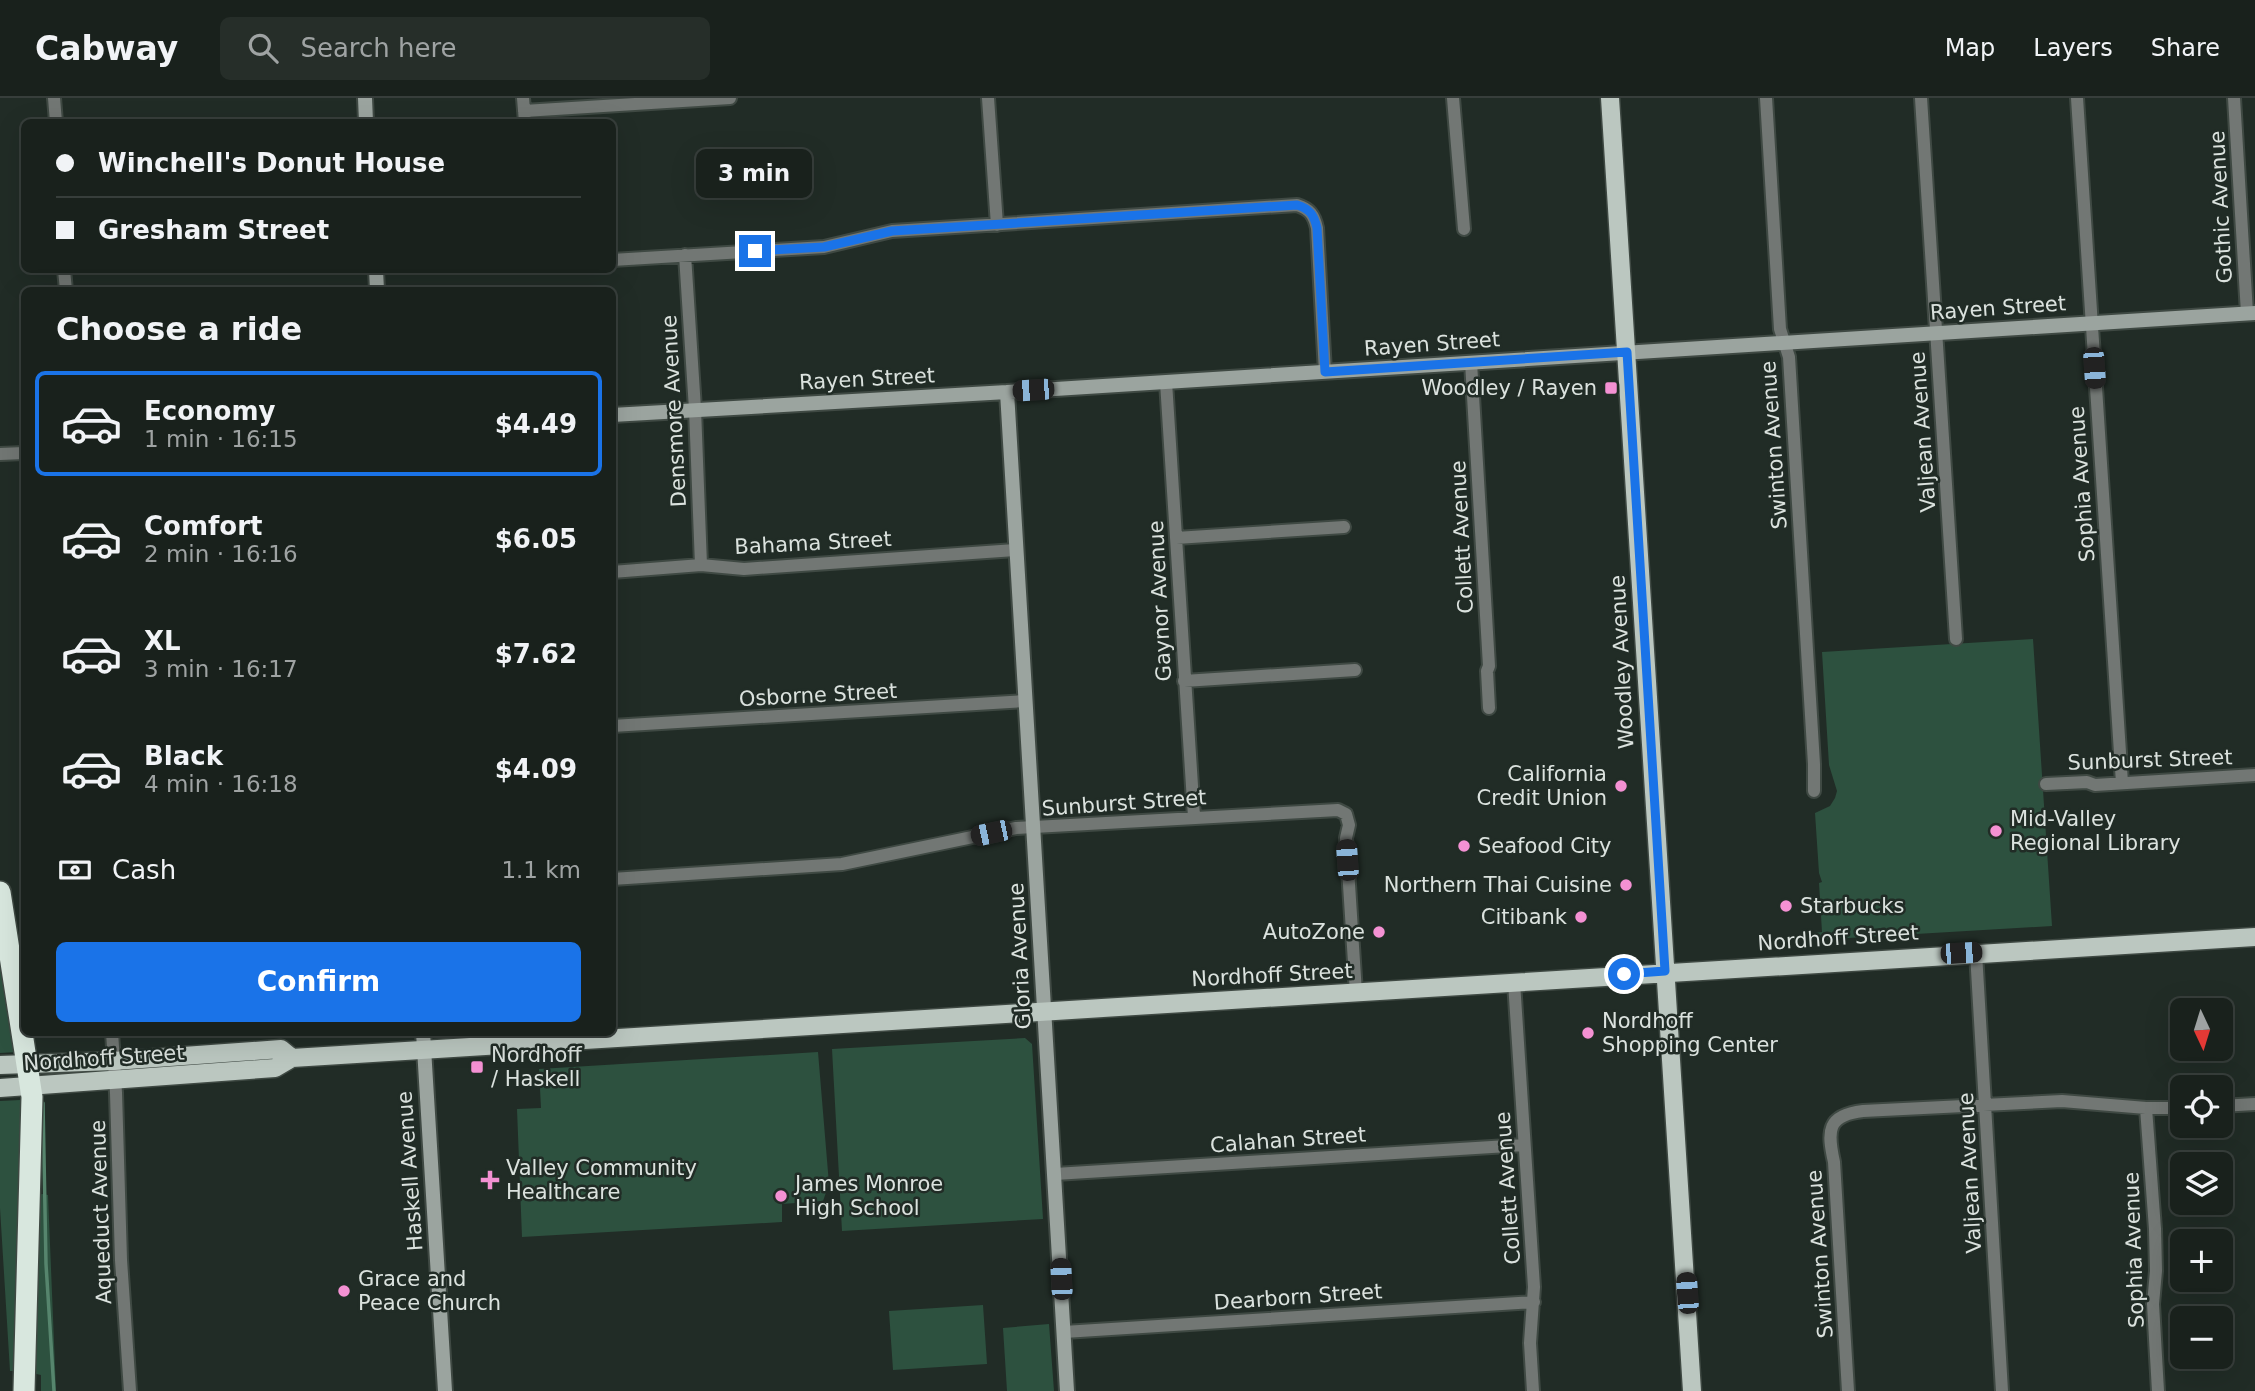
<!DOCTYPE html>
<meta charset="utf-8">
<style>
:root{--surface:#19211c;--page:#262e29;--text:#f1f3f6;--muted:#9fa3a3;--line:#373e3b;--accent:#1a73e8}
body{margin:0;font-family:"DejaVu Sans",sans-serif;background:var(--page);color:var(--text);height:100vh;display:flex;flex-direction:column;font-size:26px;white-space:nowrap}
*{box-sizing:border-box;margin:0}
p{font-size:23px;color:var(--muted)}
.icon{flex:none;width:38px;height:38px;fill:none;stroke:currentColor;stroke-width:2;stroke-linecap:round;stroke-linejoin:round}
.map{position:relative;flex:1;overflow:hidden}
.drawer{position:absolute;left:21px;top:189px;width:595px;height:749px;display:flex;flex-direction:column;background:var(--surface);border-radius:10px;box-shadow:0 7px 28px #0002,0 0 0 2px var(--line)}
.drawer>*{flex:none}
.guide{position:absolute;left:21px;top:21px;width:595px;height:154px;border-radius:10px;box-shadow:0 7px 28px #0002,0 0 0 2px var(--line);display:grid;align-content:center;height:154px;padding:0 35px;background:var(--surface)}
.needle{width:46px;rotate:176deg}
.controls{position:absolute;left:2170px;top:900px;display:grid;gap:14px}
.controls a{display:grid;place-items:center;width:63px;height:63px;border-radius:10px;background:var(--surface);box-shadow:0 7px 28px #0002,0 0 0 2px var(--line);font-size:35px}
.end{position:absolute;width:32px;height:32px;margin:-16px;border:9px solid #1a73e8;background:#fff;box-shadow:0 0 0 4px #fff}
.from{border-radius:50%}
.bubble{position:absolute;height:49px;border-radius:10px;background:var(--surface);box-shadow:0 7px 28px #0002,0 0 0 2px var(--line);font-size:23px;font-weight:600;line-height:49px;text-align:center}
.car{position:absolute;width:21px;height:42px;margin:-21px -10px;border-radius:9px;box-shadow:0 0 5px 2px #0007;background:linear-gradient(#222 24%,#8ab4d8 0 40%,#222 0 76%,#8ab4d8 0 86%,#222 0)}
.guide b{display:flex;align-items:center;gap:24px;height:66px;font-size:26px}
.guide b+b{border-top:2px solid var(--line)}
.guide i{width:18px;height:18px;background:var(--text)}
ul{padding:0;list-style:none}
li{display:flex;align-items:center;gap:21px;height:105px;margin:0 14px 10px;padding:0 21px;border:4px solid transparent;border-radius:10px}
li div{flex:1}
li b{display:block;font-size:26px}
li em{font-style:normal;font-weight:600}
li.current{border-color:var(--accent)}
li>.icon{width:63px;height:63px;stroke-width:1.5}
h2{padding:0 35px;font-size:32px;line-height:84px}
.pay{display:flex;align-items:center;gap:18px;height:77px;padding:0 35px;font-size:26px}
.pay p{margin-inline-start:auto}
.cta{display:flex;gap:14px;margin-top:auto;padding:14px 35px}
.cta a{flex:1;height:80px;border-radius:10px;background:var(--accent);color:#fff;font-size:28px;font-weight:600;line-height:80px;text-align:center}
header{display:flex;align-items:center;gap:42px;box-sizing:border-box;height:98px;padding:0 35px;background:var(--surface);border-bottom:2px solid var(--line)}
header strong{font-size:33px}
nav{display:flex;gap:38px;margin-inline-start:auto;font-size:24px}
.search{width:490px;height:63px;background:var(--page);display:flex;align-items:center;gap:18px;box-sizing:border-box;padding:0 24px;border-radius:10px;color:var(--muted);font-size:26px}
.map>svg:first-child{display:block}
</style>
<header>
<strong>Cabway</strong>
<div class="search"><svg class="icon" aria-label="search" viewBox="0 0 24 24"><circle cx="10" cy="10" r="6"/><path d="M15 15l6 6"/></svg>Search here</div>
<nav><a>Map</a><a>Layers</a><a>Share</a></nav>
</header>
<div class="map">
<svg width="2255" height="1293" viewBox="0 0 2255 1293">
<rect width="100%" height="100%" fill="#212c26"/>
<path fill="#2d513f" d="M2033,541L2052,828L1815,842L1814,835L1822,834L1819,785L1822,784L1819,775L1815,715L1830,708L1835,700L1837,693L1829,667L1822,554Z
M0,843L17,954L0,955Z
M1025,940L1032,946L1043,1121L842,1133L832,951Z
M818,954L829,1086L823,1103L782,1106V1124L522,1139L517,1011L541,1010L539,971Z
M20,1002L25,1006L18,1273H10L0,1110V1003Z
M43,1096L48,1097L56,1293H41V1277L32,1275L35,1097Z
M983,1207L987,1266L893,1272L889,1213Z
M1049,1226L1054,1293H1007L1003,1230Z"/>
<g fill="none" stroke-linecap="round" stroke-linejoin="round">
<path stroke="#56856d" stroke-width="3.5" d="M43,1005L46,1166L54,1293"/>
<g stroke="#3f4943" stroke-width="16">
<path id="street" d="M54,0L56,24
M523,0L525,24
M988,0L997,127
M1453,0L1464,131
M1766,0L1780,231L1789,259L1814,666V693
M1921,0L1956,541
M2077,0L2122,685
M2234,0L2247,215
M524,13L730,0
M685,157L695,311L701,467
M612,162L824,149L892,133L1297,107C1310,111 1314,117 1317,130L1325,274
M64,172L66,192
M1471,264L1489,568L1487,573L1489,610
M1166,284L1194,719
M0,356L24,355
M1176,440L1344,429
M612,474L701,467L744,471L1015,452
M1184,583L1355,572
M612,628L1025,603
M2046,686L2087,684L2095,687L2255,677
M612,781L842,766L1016,730L1338,712L1346,716L1349,727L1346,740L1356,895
M1976,855L2002,1293
M1514,884L1534,1189L1530,1245L1533,1293
M112,934L116,995L121,1162L130,1293
M2221,1008L2255,1006
M2146,1010L2155,1131L2156,1173L2153,1206L2158,1293
M1055,1076L1524,1047
M1064,1234L1534,1204
M1848,1293L1834,1064C1827,1033 1827,1017 1863,1013L2062,1003L2146,1010H2182"/>
</g>
<g stroke="#3f4943" stroke-width="18">
<path id="secondary" d="M365,0L366,24
M376,172L377,192
M1007,294L1067,1293
M612,317L1007,294L2255,215
M423,934L445,1293"/>
</g>
<g stroke="#3f4943" stroke-width="21">
<path id="primary" d="M1610,0L1692,1293
M0,967L114,963L281,951L292,960
M0,990L275,970L292,960L2255,839"/>
</g>
<g stroke="#3f4943" stroke-width="24">
<path id="highway" d="M0,794L32,999L24,1293"/>
</g>
<use href="#street" stroke="#727774" stroke-width="12"/>
<use href="#secondary" stroke="#9ba49f" stroke-width="14"/>
<use href="#primary" stroke="#bbc7c0" stroke-width="18"/>
<use href="#highway" stroke="#d8e7de" stroke-width="21"/>
</g>
<g fill="none" stroke-linecap="round" stroke-linejoin="round">
<path stroke="#1a73e8" stroke-width="9" d="M755,153L824,149L892,133L1297,107C1310,111 1314,117 1317,130L1325,274L1627,254L1665,873L1624,876"/>
</g>
<g fill="#f491d3" stroke="#212c26" stroke-width="2.5">
<rect x="1604" y="283" width="14" height="14" rx="3.5"/>
<circle cx="1621" cy="688" r="7"/>
<circle cx="1996" cy="733" r="7"/>
<circle cx="1464" cy="748" r="7"/>
<circle cx="1626" cy="787" r="7"/>
<circle cx="1786" cy="808" r="7"/>
<circle cx="1581" cy="819" r="7"/>
<circle cx="1379" cy="834" r="7"/>
<circle cx="1588" cy="935" r="7"/>
<rect x="470" y="962" width="14" height="14" rx="3.5"/>
<path d="M486.5 1071.5h7v7h7v7h-7v7h-7v-7h-7v-7h7z"/>
<circle cx="781" cy="1098" r="7"/>
<circle cx="344" cy="1193" r="7"/>
</g>
<g text-anchor="middle" stroke-width="5" stroke-linejoin="round" paint-order="stroke">
<g font-size="21" fill="#dbe2de" stroke="#212c26">
<text transform="translate(2221 109) rotate(-93)" y="7">Gothic Avenue</text>
<text transform="translate(1998 210) rotate(-4)" y="7">Rayen Street</text>
<text transform="translate(1432 246) rotate(-4)" y="7">Rayen Street</text>
<text transform="translate(867 281) rotate(-3)" y="7">Rayen Street</text>
<text transform="translate(674 313) rotate(-93)" y="7">Densmore Avenue</text>
<text transform="translate(1923 334) rotate(-94)" y="7">Valjean Avenue</text>
<text transform="translate(1774 347) rotate(-94)" y="7">Swinton Avenue</text>
<text transform="translate(2082 386) rotate(-94)" y="7">Sophia Avenue</text>
<text transform="translate(1462 439) rotate(-93)" y="7">Collett Avenue</text>
<text transform="translate(813 445) rotate(-3)" y="7">Bahama Street</text>
<text transform="translate(1160 503) rotate(-93)" y="7">Gaynor Avenue</text>
<text transform="translate(1622 564) rotate(-93)" y="7">Woodley Avenue</text>
<text transform="translate(818 597) rotate(-3)" y="7">Osborne Street</text>
<text transform="translate(2150 662) rotate(-2)" y="7">Sunburst Street</text>
<text transform="translate(1124 705) rotate(-4)" y="7">Sunburst Street</text>
<text transform="translate(1838 840) rotate(-4)" y="7">Nordhoff Street</text>
<text transform="translate(1020 858) rotate(-93)" y="7">Gloria Avenue</text>
<text transform="translate(1272 877) rotate(-3)" y="7">Nordhoff Street</text>
<text transform="translate(104 960) rotate(-4)" y="7">Nordhoff Street</text>
<text transform="translate(1288 1042) rotate(-4)" y="7">Calahan Street</text>
<text transform="translate(410 1073) rotate(-94)" y="7">Haskell Avenue</text>
<text transform="translate(1970 1075) rotate(-93)" y="7">Valjean Avenue</text>
<text transform="translate(1508 1090) rotate(-94)" y="7">Collett Avenue</text>
<text transform="translate(101 1114) rotate(-92)" y="7">Aqueduct Avenue</text>
<text transform="translate(2134 1152) rotate(-92)" y="7">Sophia Avenue</text>
<text transform="translate(1820 1156) rotate(-94)" y="7">Swinton Avenue</text>
<text transform="translate(1298 1199) rotate(-4)" y="7">Dearborn Street</text>
</g>
<g font-size="21" fill="#dbe2de" stroke="#212c26" text-anchor="start">
<text x="1597" y="297" text-anchor="end">Woodley / Rayen</text>
<text x="1607" y="683" text-anchor="end">California<tspan x="1607" dy="24">Credit Union</tspan></text>
<text x="2010" y="728">Mid-Valley<tspan x="2010" dy="24">Regional Library</tspan></text>
<text x="1478" y="755">Seafood City</text>
<text x="1612" y="794" text-anchor="end">Northern Thai Cuisine</text>
<text x="1800" y="815">Starbucks</text>
<text x="1567" y="826" text-anchor="end">Citibank</text>
<text x="1365" y="841" text-anchor="end">AutoZone</text>
<text x="1602" y="930">Nordhoff<tspan x="1602" dy="24">Shopping Center</tspan></text>
<text x="491" y="964">Nordhoff<tspan x="491" dy="24">/ Haskell</tspan></text>
<text x="506" y="1077">Valley Community<tspan x="506" dy="24">Healthcare</tspan></text>
<text x="795" y="1093">James Monroe<tspan x="795" dy="24">High School</tspan></text>
<text x="358" y="1188">Grace and<tspan x="358" dy="24">Peace Church</tspan></text>
</g>
</g>
</svg>
<div class="controls">
<a><svg class="needle" viewBox="-14 -14 28 28"><path d="M0-13l5 13h-10z" fill="#e53935"/><path d="M0 13l5-13h-10z" fill="#9fa3a3"/></svg></a>
<a><svg class="icon" aria-label="locate" viewBox="0 0 24 24"><circle cx="12" cy="12" r="6"/><path d="M12 2v4M12 18v4M2 12h4M18 12h4"/></svg></a>
<a><svg class="icon" aria-label="layers" viewBox="0 0 24 24"><path d="M12 4l9 5-9 5-9-5zM3 14l9 5 9-5"/></svg></a>
<a>+</a>
<a>−</a>
</div>
<i class="end from" style="left:1624px;top:876px"></i>
<i class="end" style="left:755px;top:153px"></i>
<div class="bubble" style="left:696px;top:51px;width:116px">3 min</div>
<i class="car" style="left:2094px;top:270px;rotate:176deg"></i>
<i class="car" style="left:1033px;top:292px;rotate:266deg"></i>
<i class="car" style="left:991px;top:735px;rotate:258deg"></i>
<i class="car" style="left:1347px;top:762px;rotate:356deg"></i>
<i class="car" style="left:1961px;top:855px;rotate:87deg"></i>
<i class="car" style="left:1061px;top:1181px;rotate:357deg"></i>
<i class="car" style="left:1687px;top:1195px;rotate:356deg"></i>
<div class="guide">
<b><i class="from"></i>Winchell's Donut House</b>
<b><i></i>Gresham Street</b>
</div>
<section class="drawer">
<h2>Choose a ride</h2>
<ul>
<li class="current"><svg class="icon" aria-label="car" viewBox="0 0 24 24"><path d="M5 17H2v-5l4-1 3-4h7l3 4 3 1v5h-3M9 17h6M6 11h13"/><circle cx="7" cy="17" r="2"/><circle cx="17" cy="17" r="2"/></svg><div><b>Economy</b><p>1 min · 16:15</p></div><em>$4.49</em></li>
<li><svg class="icon" aria-label="car" viewBox="0 0 24 24"><path d="M5 17H2v-5l4-1 3-4h7l3 4 3 1v5h-3M9 17h6M6 11h13"/><circle cx="7" cy="17" r="2"/><circle cx="17" cy="17" r="2"/></svg><div><b>Comfort</b><p>2 min · 16:16</p></div><em>$6.05</em></li>
<li><svg class="icon" aria-label="car" viewBox="0 0 24 24"><path d="M5 17H2v-5l4-1 3-4h7l3 4 3 1v5h-3M9 17h6M6 11h13"/><circle cx="7" cy="17" r="2"/><circle cx="17" cy="17" r="2"/></svg><div><b>XL</b><p>3 min · 16:17</p></div><em>$7.62</em></li>
<li><svg class="icon" aria-label="car" viewBox="0 0 24 24"><path d="M5 17H2v-5l4-1 3-4h7l3 4 3 1v5h-3M9 17h6M6 11h13"/><circle cx="7" cy="17" r="2"/><circle cx="17" cy="17" r="2"/></svg><div><b>Black</b><p>4 min · 16:18</p></div><em>$4.09</em></li>
</ul>
<div class="pay"><svg class="icon" aria-label="cash" viewBox="0 0 24 24"><path d="M3 7h18v10H3z"/><circle cx="12" cy="12" r="2"/></svg>Cash<p>1.1 km</p></div>
<div class="cta"><a>Confirm</a></div>
</section>
</div>
